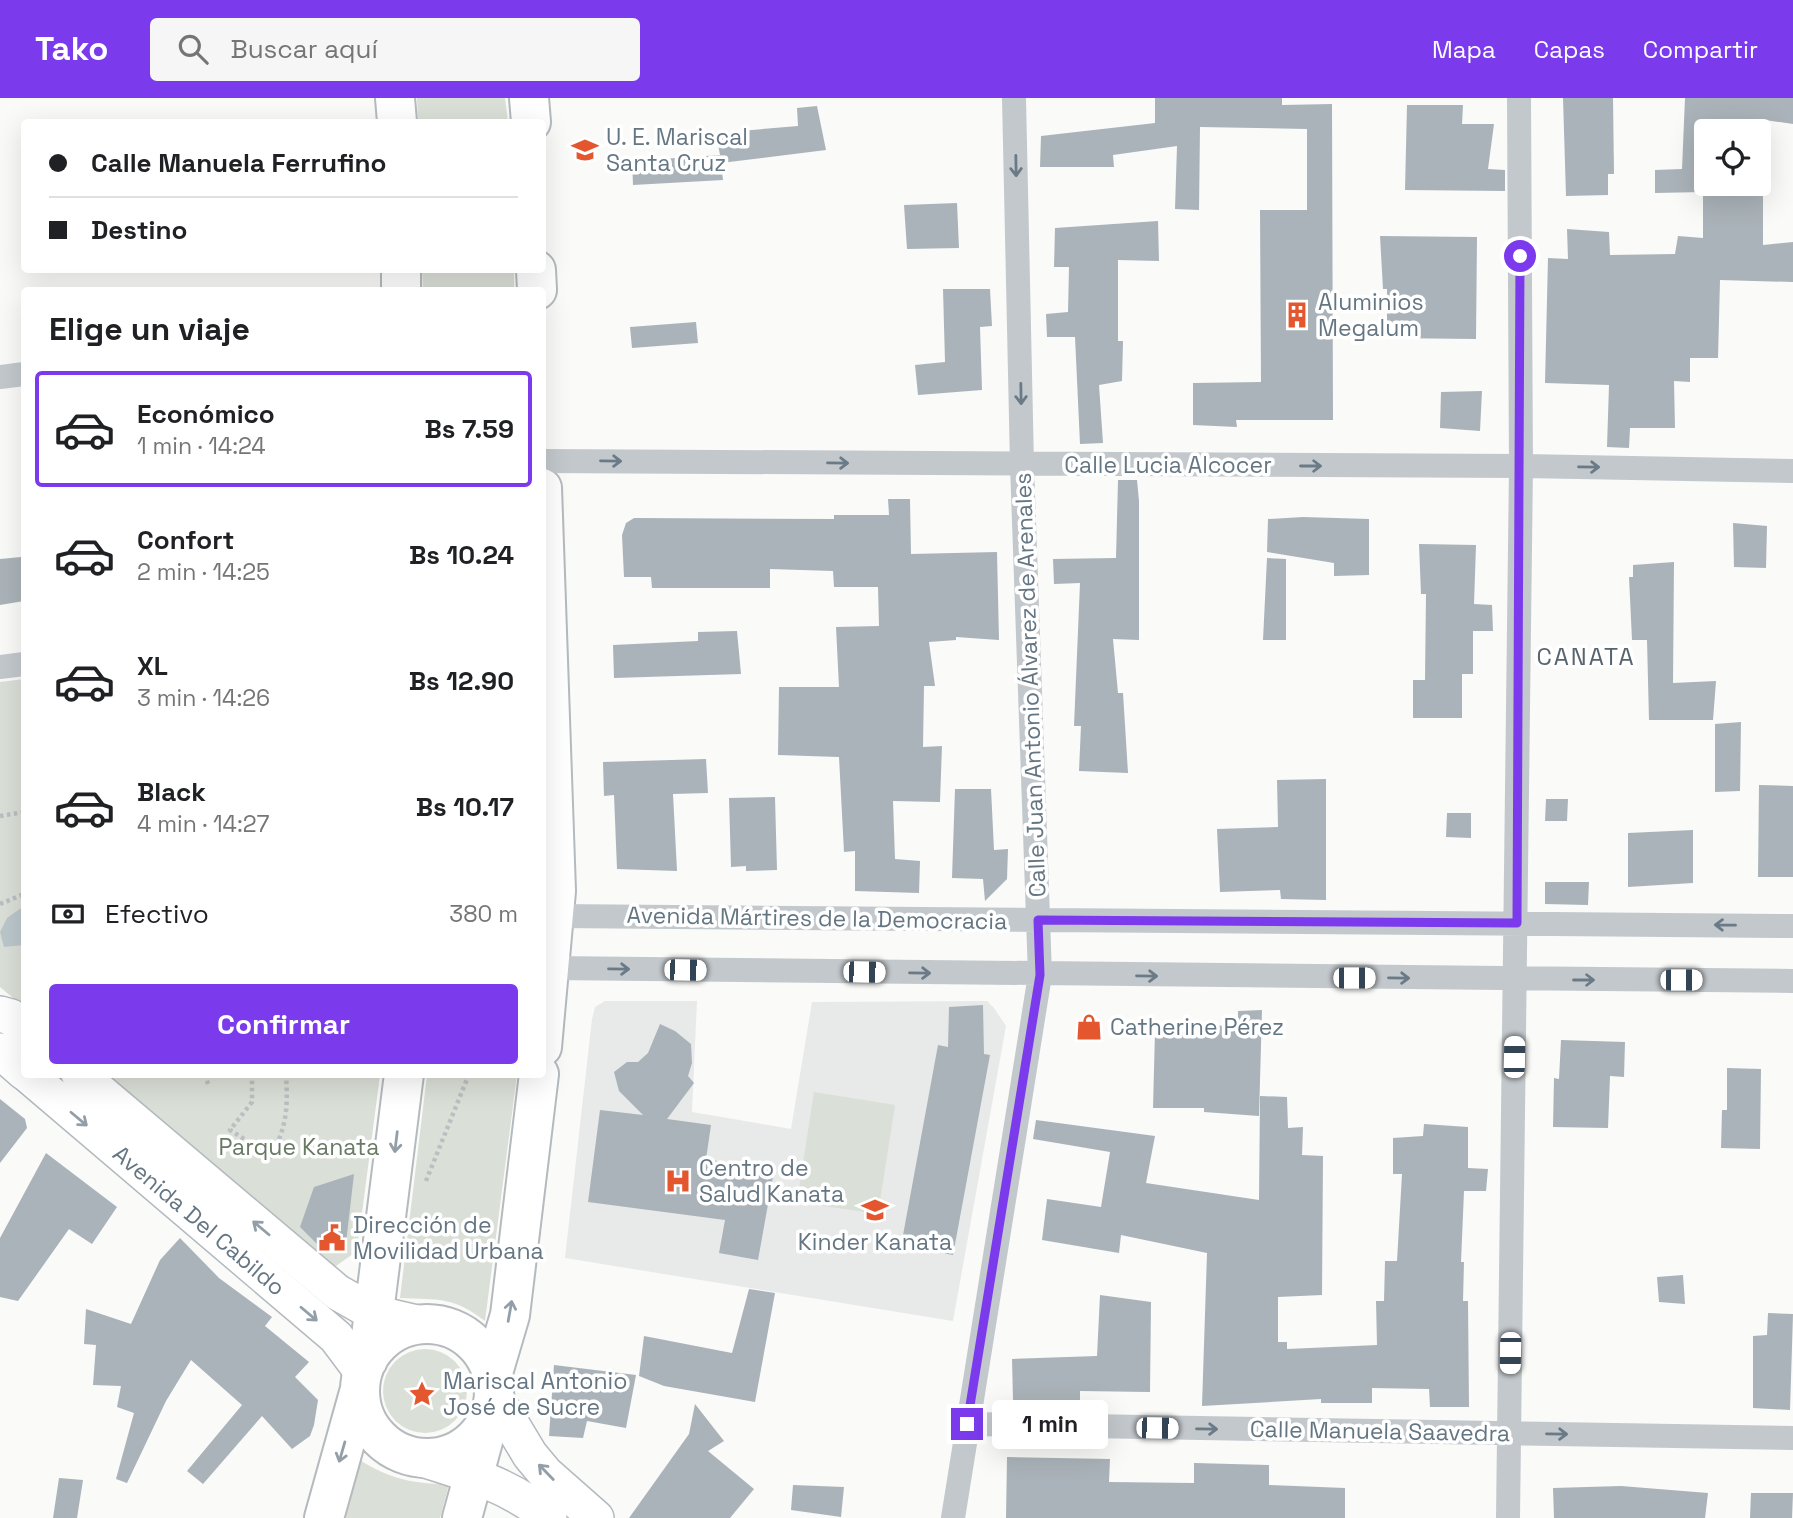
<!DOCTYPE html>
<html lang="es">
<meta charset="utf-8">
<style>
:root{--surface:#fff;--page:#f6f6f6;--text:#202124;--muted:#757577;--line:#e0e0e0;--accent:#7c3aed}
body{margin:0;font-family:"Space Grotesk",sans-serif;background:var(--page);color:var(--text);height:100vh;display:flex;flex-direction:column;font-size:26px;white-space:nowrap}
*{box-sizing:border-box;margin:0}
p{font-size:23px;color:var(--muted)}
.icon{flex:none;width:38px;height:38px;fill:none;stroke:currentColor;stroke-width:2;stroke-linecap:round;stroke-linejoin:round}
.map{position:relative;flex:1;overflow:hidden}
.side{position:absolute;left:21px;top:189px;width:525px;height:791px;display:flex;flex-direction:column;background:var(--surface);border-radius:7px;box-shadow:0 7px 28px #0002}
.side>*{flex:none}
.guide{position:absolute;left:21px;top:21px;width:525px;height:154px;border-radius:7px;box-shadow:0 7px 28px #0002;display:grid;align-content:center;height:154px;padding:0 28px;background:var(--surface)}
.controls{position:absolute;left:1694px;top:21px;display:grid;gap:14px}
.controls a{display:grid;place-items:center;width:77px;height:77px;border-radius:7px;background:var(--surface);box-shadow:0 7px 28px #0002;font-size:35px}
.end{position:absolute;width:32px;height:32px;margin:-16px;border:9px solid #7c3aed;background:#fff;box-shadow:0 0 0 4px #fff}
.from{border-radius:50%}
.bubble{position:absolute;height:49px;border-radius:7px;background:var(--surface);box-shadow:0 7px 28px #0002;font-size:23px;font-weight:700;line-height:49px;text-align:center}
.car{position:absolute;width:21px;height:42px;margin:-21px -10px;border-radius:9px;box-shadow:0 0 5px 2px #0007;background:linear-gradient(#fff 24%,#345 0 40%,#fff 0 76%,#345 0 86%,#fff 0)}
.guide b{display:flex;align-items:center;gap:24px;height:66px;font-size:26px}
.guide b+b{border-top:2px solid var(--line)}
.guide i{width:18px;height:18px;background:var(--text)}
ul{padding:0;list-style:none}
li{display:flex;align-items:center;gap:21px;height:116px;margin:0 14px 10px;padding:0 14px;border:4px solid transparent;border-radius:7px}
li div{flex:1}
li b{display:block;font-size:26px}
li em{font-style:normal;font-weight:700}
li.active{border-color:var(--accent)}
li>.icon{width:63px;height:63px;stroke-width:1.5}
h2{padding:0 28px;font-size:32px;line-height:84px}
.pay{display:flex;align-items:center;gap:18px;height:77px;padding:0 28px;font-size:26px}
.pay p{margin-inline-start:auto}
.action{display:flex;gap:14px;margin-top:auto;padding:14px 28px}
.action a{flex:1;height:80px;border-radius:7px;background:var(--accent);color:#fff;font-size:28px;font-weight:700;line-height:80px;text-align:center}
header{display:flex;align-items:center;gap:42px;box-sizing:border-box;height:98px;padding:0 35px;background:var(--accent);color:#fff}
header strong{font-size:33px}
nav{display:flex;gap:38px;margin-inline-start:auto;font-size:24px}
.search{width:490px;height:63px;background:var(--page);display:flex;align-items:center;gap:18px;box-sizing:border-box;padding:0 24px;border-radius:7px;color:var(--muted);font-size:26px}
.map>svg:first-child{display:block}
</style>
<header>
<strong>Tako</strong>
<div class="search"><svg class="icon" aria-label="search" viewBox="0 0 24 24"><circle cx="10" cy="10" r="6"/><path d="M15 15l6 6"/></svg>Buscar aquí</div>
<nav><a>Mapa</a><a>Capas</a><a>Compartir</a></nav>
</header>
<div class="map">
<svg width="1793" height="1420" viewBox="0 0 1793 1420">
<rect width="100%" height="100%" fill="#fafaf8"/>
<path fill="#e8e9e9" d="M605,903H697L692,1014L791,1031L812,904L987,903L994,910L1006,928L953,1223L565,1160L592,921L595,909Z"/>
<path fill="#dadfd7" d="M417,0H505L508,24H418Z
M422,172H514V192H423Z
M24,581V909L0,889V584Z
M103,977H380L357,1153L336,1168L318,1163Z
M427,977H517L485,1223C453,1198 438,1202 400,1200Z
M814,994L895,1007L878,1116L797,1104Z
M383 1293a42 42 0 1 1 84 0a42 42 0 1 1-84 0Z
M360,1362C389,1381 415,1386 449,1386L440,1420H345Z"/>
<path fill="#bbc7cb" d="M24,808V847L4,849L0,834L7,820Z"/>
<path fill="#aab3b9" d="M1155,0H1282V7L1332,6L1333,322H1236L1237,329L1193,327V285L1261,284L1260,112H1307V31L1200,29L1199,112L1175,111L1177,48L1113,57L1114,69H1040L1041,38L1155,25Z
M1563,0H1613L1614,76H1608V97L1566,98Z
M1685,0H1793V26L1765,22L1706,24L1703,94L1655,95V72L1682,71Z
M1407,7H1463L1462,26H1494L1488,71L1505,72V93L1405,92Z
M817,8L826,52L721,65L723,82L633,87L632,63L720,57L716,35L798,28L797,10Z
M1703,94L1763,96V147L1793,144V184L1720,182L1718,260H1690V284L1674,283L1675,330H1630L1629,350L1607,349L1609,287L1545,285L1548,160L1568,161L1567,131L1609,134L1610,157L1675,156L1678,138L1703,140Z
M957,105L959,150L907,151L904,107Z
M1158,123L1159,163L1118,162V243H1123L1122,283L1099,287L1103,345L1080,346L1075,239H1047L1046,216L1068,214L1069,169H1054L1055,130Z
M1380,138L1477,139L1476,241L1387,240V191H1383Z
M943,191H990L992,228L980,229L982,292L918,297L915,267L945,264Z
M696,224L698,245L632,250L630,229Z
M1482,293L1480,333L1440,330L1441,294Z
M1118,382H1137L1139,403V542L1113,541L1118,595H1123L1128,675L1079,673L1081,628H1074L1080,485L1054,486L1053,461L1116,460Z
M888,401H910L911,456L997,454L999,542L956,539V542L929,544L935,588H924L923,649L942,648L940,704L893,703L895,761L920,763L919,795L855,793V753L844,754L839,659L778,657L779,589H839L836,529L879,528L878,489H834L833,473L770,471V490H652L651,479H624L622,437L626,425L634,420L834,421V417H889Z
M1303,419L1369,421V477L1334,478V465L1267,454L1268,421Z
M1733,425L1767,428L1766,470L1734,469Z
M1419,446L1476,447L1474,506L1492,507L1493,533H1473V576H1462V620H1413V582H1425L1426,496H1421Z
M21,459L24,503L0,507V461Z
M1267,460L1286,461V542H1263Z
M1674,464L1673,585L1716,583L1713,622H1649L1647,542H1632L1629,479H1633V467Z
M737,533L741,576L614,580L613,547L698,543V534Z
M1741,624L1740,693L1715,694V626Z
M706,661L708,695L673,696L677,773L617,771L614,697L604,698L603,664Z
M1326,681V802L1281,801L1280,792L1220,794L1217,731L1278,729L1277,682Z
M1759,687L1793,688V779H1758Z
M955,691H991L994,752L1008,751L1007,781L985,803L983,781L952,780Z
M775,699L777,772L746,773V768L731,769L729,700Z
M1546,701H1568L1567,723H1545Z
M1447,715H1471V740L1446,739Z
M1693,732V785L1628,789V735Z
M1545,784H1589L1588,807L1545,806Z
M983,907L984,956L990,957L953,1157L901,1148L938,947L948,949L949,909Z
M1262,912L1259,1018L1204,1014V1010H1153L1155,933L1187,935V925L1238,929V913Z
M660,926L675,933L691,946L692,965L688,978L694,985L667,1021L711,1027L706,1061L774,1073L758,1162L719,1155L725,1122L588,1104L600,1012L643,1017L619,993L614,974L627,964H638L648,955Z
M1561,942L1625,944L1624,979L1610,978L1608,1030L1553,1029L1554,980L1559,981Z
M1727,970L1761,971L1760,1051L1721,1050L1722,1012H1727Z
M1260,998L1287,999L1288,1030L1303,1029L1302,1057L1323,1058L1322,1197L1278,1199V1244H1287V1251L1377,1247L1376,1203H1384L1385,1163H1397L1402,1076H1393V1040L1423,1038L1424,1026L1468,1029V1070L1488,1071L1486,1093H1464L1461,1164H1464L1463,1203H1468L1469,1309H1430L1429,1291L1372,1290V1305H1321V1301L1202,1308L1207,1155L1121,1137L1119,1155L1042,1142L1047,1101L1101,1109L1110,1054L1033,1041L1036,1022L1155,1038L1146,1085L1259,1102Z
M0,1001L25,1021L27,1030L0,1065Z
M46,1055L117,1109L92,1146L69,1131L18,1203L0,1199V1140Z
M354,1076L346,1145L323,1152L300,1129L314,1089Z
M180,1140L219,1180L272,1219L265,1228L309,1264L295,1279L318,1302L314,1327L310,1338L292,1351L262,1318L203,1386L187,1373L242,1307L191,1262L166,1303L127,1385L116,1381L134,1315L117,1309L121,1288L93,1287L96,1247L84,1246L86,1211L131,1226L160,1162Z
M1683,1177L1685,1206L1659,1204L1657,1179Z
M749,1191L775,1195L755,1304L664,1288L639,1278L644,1238L732,1255Z
M1100,1197L1151,1204L1150,1294L1080,1293V1302H1013L1012,1261L1097,1258Z
M1768,1215L1793,1216L1790,1312L1753,1310V1238L1767,1237Z
M554,1267L636,1277L626,1330L587,1323L583,1340L549,1338Z
M695,1306L724,1343L708,1353L754,1391L730,1420H629L689,1336Z
M1007,1359L1110,1361L1109,1384L1194,1385V1365L1269,1367V1387L1345,1390V1420H1006Z
M59,1380L83,1382L77,1420H53Z
M793,1387L844,1389L841,1419L791,1412Z
M1621,1388L1708,1395L1705,1420H1554L1553,1390Z
M1751,1395H1793L1792,1420H1750Z"/>
<g fill="none" stroke-linecap="round" stroke-linejoin="round">
<g stroke="#b3babf" stroke-width="38">
<g id="secondary">
<path d="M0,916L11,919L24,931"/>
<path d="M0,953L24,974"/>
<path id="s1" d="M27,976L336,1239L363,1275"/>
<path d="M79,976L337,1194L374,1215L421,1226"/>
<path d="M494,1297L530,1357L545,1375L596,1420"/>
<path d="M409,1357C458,1372 510,1386 549,1420"/>
</g>
</g>
<g stroke="#b5babe" stroke-width="42">
<path id="primary" d="M395,0L397,24
M529,0L531,24
M401,172V192
M536,172L537,192
M542,390L556,793L542,949
M360 1293a67 67 0 1 1 134 0a67 67 0 1 1-134 0Z
M368,1262L404,976
M492,1278L510,1217L539,976
M324,1420L360,1291
M462,1420L488,1325"/>
</g>
<path stroke="#bbbfc2" stroke-width="4.5" stroke-dasharray="3.5 3.5" stroke-linecap="butt" d="M0,718L24,714
M0,806L24,796
M205,976L208,986
M244,1041L230,1032L252,1004V976
M270,1060C287,1029 288,1011 286,976
M426,1083L469,976"/>
<path stroke="#c3c8cc" stroke-width="24" d="M0,279L24,276
M542,363L1521,368L1793,373
M0,569L24,566
M554,818L1793,828
M551,870L1793,883
M967,1326L1793,1340
M953,1420L1040,877L1022,367L1014,0
M1508,1420L1521,368L1519,0"/>
<use href="#secondary" stroke="#fff" stroke-width="35"/>
<use href="#primary" stroke="#fff" stroke-width="38"/>
</g>
<defs><path id="oneway-shaft" d="M-6 0H5M1.5-3L5.5 0L1.5 3" fill="none" stroke-width="1.6" stroke-linecap="round" stroke-linejoin="round" transform="scale(1.75)"/></defs>
<g stroke="#6a7a87">
<use href="#oneway-shaft" transform="translate(1016 68) rotate(89)"/>
<use href="#oneway-shaft" transform="translate(1021 296) rotate(89)"/>
<use href="#oneway-shaft" transform="translate(611 363) rotate(1)"/>
<use href="#oneway-shaft" transform="translate(838 365) rotate(1)"/>
<use href="#oneway-shaft" transform="translate(1311 368)"/>
<use href="#oneway-shaft" transform="translate(1589 369) rotate(1)"/>
<use href="#oneway-shaft" transform="translate(1725 827) rotate(-179)"/>
<use href="#oneway-shaft" transform="translate(619 871) rotate(1)"/>
<use href="#oneway-shaft" transform="translate(920 875) rotate(1)"/>
<use href="#oneway-shaft" transform="translate(1147 878) rotate(1)"/>
<use href="#oneway-shaft" transform="translate(1399 880) rotate(1)"/>
<use href="#oneway-shaft" transform="translate(1584 882)"/>
<use href="#oneway-shaft" transform="translate(1207 1331) rotate(1)"/>
<use href="#oneway-shaft" transform="translate(1557 1336) rotate(1)"/>
</g>
<g stroke="#939fa8">
<use href="#oneway-shaft" transform="translate(79 1021) rotate(40)"/>
<use href="#oneway-shaft" transform="translate(396 1044) rotate(97)"/>
<use href="#oneway-shaft" transform="translate(261 1130) rotate(-140)"/>
<use href="#oneway-shaft" transform="translate(510 1213) rotate(-80)"/>
<use href="#oneway-shaft" transform="translate(309 1216) rotate(40)"/>
<use href="#oneway-shaft" transform="translate(342 1354) rotate(106)"/>
<use href="#oneway-shaft" transform="translate(546 1374) rotate(-134)"/>
</g>
<g fill="none" stroke-linecap="round" stroke-linejoin="round">
<path stroke="#7c3aed" stroke-width="9" d="M967,1326L1040,877L1038,822L1517,825L1520,158"/>
</g>
<defs>
<g id="university-bare" transform="scale(2.1)"><path d="M0-5L7-2L0 1L-7-2ZM-4 1L0 2.5L4 1V4Q0 6-4 4Z" fill="#e4572e" stroke="#fff" stroke-width="2.5" paint-order="stroke"/></g>
<g id="building-bare" transform="scale(2.1)"><path d="M-4-6H4V6H1V3H-1V6H-4ZM-2.5-4.3h1.7v1.8h-1.7ZM.8-4.3h1.7v1.8H.8ZM-2.5-1h1.7V.8h-1.7ZM.8-1h1.7V.8H.8Z" fill="#e4572e" stroke="#fff" stroke-width="2.5" paint-order="stroke"/></g>
<g id="shop-bare" transform="scale(2.1)"><path d="M-5-2.5h2.3a2.7 3.5 0 0 1 5.4 0H5L5.5 6h-11ZM-1.5-2.5h3a1.5 2.3 0 0 0-3 0Z" fill="#e4572e" stroke="#fff" stroke-width="2.5" paint-order="stroke"/></g>
<g id="hospital-bare" transform="scale(2.1)"><path d="M-5-5h3v3.5h4V-5h3V5h-3V1.5h-4V5h-3Z" fill="#e4572e" stroke="#fff" stroke-width="2.5" paint-order="stroke"/></g>
<g id="school-bare" transform="scale(2.1)"><path d="M0-5L7-2L0 1L-7-2ZM-4 1L0 2.5L4 1V4Q0 6-4 4Z" fill="#e4572e" stroke="#fff" stroke-width="2.5" paint-order="stroke"/></g>
<g id="civic-bare" transform="scale(2.1)"><path d="M-.6-6.5H3V-4.5H.6V-3L4-1V1h2V6H-6V1h2V-1L-.6-3ZM-1.2 2.5V6h2.4V2.5Z" fill="#e4572e" stroke="#fff" stroke-width="2.5" paint-order="stroke"/></g>
<g id="sight-bare" transform="scale(2.1)"><path d="M0-6L1.8-2.2L6-1.7L2.9 1.2L3.7 5.4L0 3.3L-3.7 5.4L-2.9 1.2L-6-1.7L-1.8-2.2Z" fill="#e4572e" stroke="#fff" stroke-width="2.5" paint-order="stroke"/></g>
</defs>
<g fill-rule="evenodd">
<use href="#university-bare" x="585" y="52"/>
<use href="#building-bare" x="1297" y="217"/>
<use href="#shop-bare" x="1089" y="929"/>
<use href="#hospital-bare" x="678" y="1083"/>
<use href="#school-bare" x="875" y="1112"/>
<use href="#civic-bare" x="332" y="1140"/>
<use href="#sight-bare" x="422" y="1296"/>
</g>
<g text-anchor="middle" stroke-width="7" stroke-linejoin="round" paint-order="stroke">
<g font-size="23" fill="#657683" stroke="#fff" text-anchor="start">
<text x="606" y="47">U. E. Mariscal<tspan x="606" dy="26">Santa Cruz</tspan></text>
<text x="1318" y="212">Aluminios<tspan x="1318" dy="26">Megalum</tspan></text>
<text x="1110" y="937">Catherine Pérez</text>
<text x="699" y="1078">Centro de<tspan x="699" dy="26">Salud Kanata</tspan></text>
<text x="353" y="1135">Dirección de<tspan x="353" dy="26">Movilidad Urbana</tspan></text>
<text x="875" y="1152" text-anchor="middle">Kinder Kanata</text>
<text x="443" y="1291">Mariscal Antonio<tspan x="443" dy="26">José de Sucre</tspan></text>
</g>
<g font-size="23" fill="#657683" stroke="#fff">
<text x="1168" y="375">Calle Lucia Alcocer</text>
<text transform="translate(1030 587) rotate(-92)" y="8">Calle Juan Antonio Álvarez de Arenales</text>
<text transform="translate(817 820) rotate(1)" y="8">Avenida Mártires de la Democracia</text>
<text dy="8" stroke="none"><textPath href="#s1" startOffset="226">Avenida Del Cabildo</textPath></text>
<text transform="translate(1380 1333) rotate(1)" y="8">Calle Manuela Saavedra</text>
</g>
<g font-size="23" fill="#687a64" stroke="#fff">
<text x="299" y="1057">Parque Kanata</text>
</g>
<g font-size="24" letter-spacing="2" fill="#57646e" stroke="#fff">
<text x="1586" y="567">CANATA</text>
</g>
</g>
</svg>
<div class="controls">
<a><svg class="icon" aria-label="locate" viewBox="0 0 24 24"><circle cx="12" cy="12" r="6"/><path d="M12 2v4M12 18v4M2 12h4M18 12h4"/></svg></a>
</div>
<i class="end from" style="left:1520px;top:158px"></i>
<i class="end" style="left:967px;top:1326px"></i>
<div class="bubble" style="left:992px;top:1302px;width:116px">1 min</div>
<i class="car" style="left:685px;top:872px;rotate:91deg"></i>
<i class="car" style="left:864px;top:874px;rotate:91deg"></i>
<i class="car" style="left:1354px;top:880px;rotate:90deg"></i>
<i class="car" style="left:1681px;top:882px;rotate:90deg"></i>
<i class="car" style="left:1514px;top:959px;rotate:1deg"></i>
<i class="car" style="left:1510px;top:1255px;rotate:181deg"></i>
<i class="car" style="left:1157px;top:1330px;rotate:91deg"></i>
<div class="guide">
<b><i class="from"></i>Calle Manuela Ferrufino</b>
<b><i></i>Destino</b>
</div>
<section class="side">
<h2>Elige un viaje</h2>
<ul>
<li class="active"><svg class="icon" aria-label="car" viewBox="0 0 24 24"><path d="M5 17H2v-5l4-1 3-4h7l3 4 3 1v5h-3M9 17h6M6 11h13"/><circle cx="7" cy="17" r="2"/><circle cx="17" cy="17" r="2"/></svg><div><b>Económico</b><p>1 min · 14:24</p></div><em>Bs 7.59</em></li>
<li><svg class="icon" aria-label="car" viewBox="0 0 24 24"><path d="M5 17H2v-5l4-1 3-4h7l3 4 3 1v5h-3M9 17h6M6 11h13"/><circle cx="7" cy="17" r="2"/><circle cx="17" cy="17" r="2"/></svg><div><b>Confort</b><p>2 min · 14:25</p></div><em>Bs 10.24</em></li>
<li><svg class="icon" aria-label="car" viewBox="0 0 24 24"><path d="M5 17H2v-5l4-1 3-4h7l3 4 3 1v5h-3M9 17h6M6 11h13"/><circle cx="7" cy="17" r="2"/><circle cx="17" cy="17" r="2"/></svg><div><b>XL</b><p>3 min · 14:26</p></div><em>Bs 12.90</em></li>
<li><svg class="icon" aria-label="car" viewBox="0 0 24 24"><path d="M5 17H2v-5l4-1 3-4h7l3 4 3 1v5h-3M9 17h6M6 11h13"/><circle cx="7" cy="17" r="2"/><circle cx="17" cy="17" r="2"/></svg><div><b>Black</b><p>4 min · 14:27</p></div><em>Bs 10.17</em></li>
</ul>
<div class="pay"><svg class="icon" aria-label="cash" viewBox="0 0 24 24"><path d="M3 7h18v10H3z"/><circle cx="12" cy="12" r="2"/></svg>Efectivo<p>380 m</p></div>
<div class="action"><a>Confirmar</a></div>
</section>
</div>
